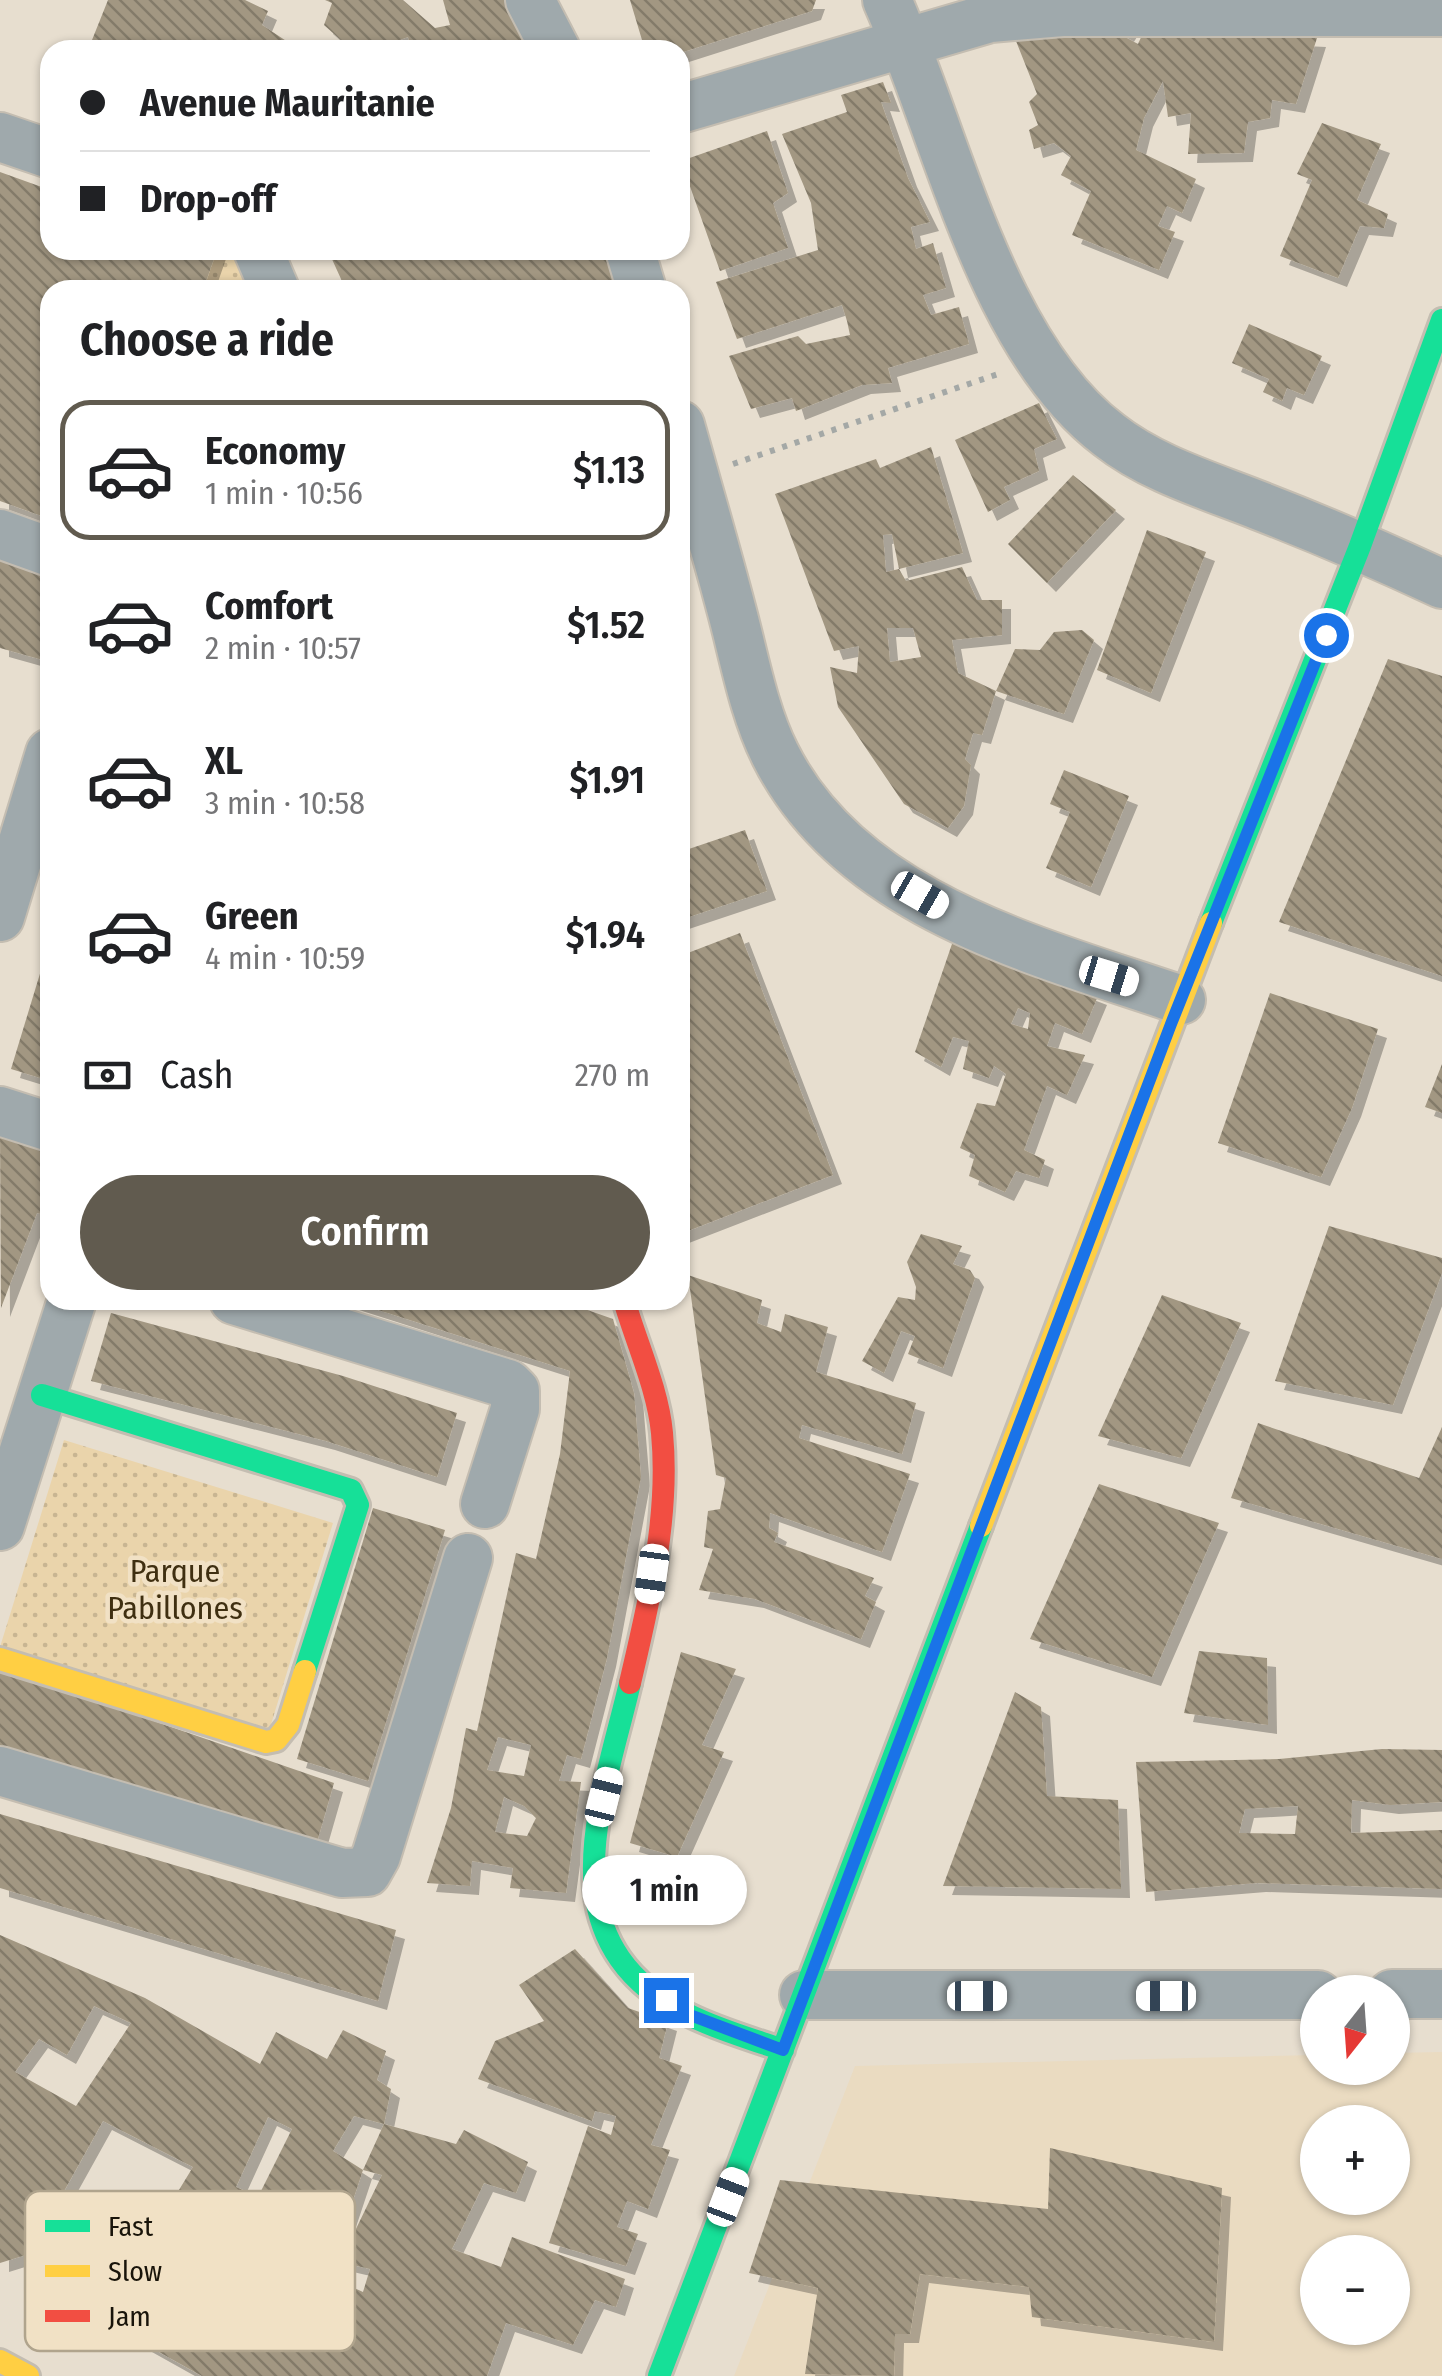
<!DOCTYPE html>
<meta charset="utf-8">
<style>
:root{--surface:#fff;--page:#f2f2f2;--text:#202124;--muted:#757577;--line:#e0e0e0;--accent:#615b4f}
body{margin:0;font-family:"Fira Sans Condensed",sans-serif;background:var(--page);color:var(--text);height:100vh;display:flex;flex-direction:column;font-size:38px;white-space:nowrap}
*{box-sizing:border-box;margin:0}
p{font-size:32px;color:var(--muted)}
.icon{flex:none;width:55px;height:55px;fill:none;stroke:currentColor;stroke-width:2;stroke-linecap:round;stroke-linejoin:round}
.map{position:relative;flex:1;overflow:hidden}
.side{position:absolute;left:40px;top:280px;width:650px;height:1030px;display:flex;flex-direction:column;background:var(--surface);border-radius:30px;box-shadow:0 2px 8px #0004}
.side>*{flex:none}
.top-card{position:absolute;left:40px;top:40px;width:650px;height:220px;border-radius:30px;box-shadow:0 2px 8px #0004;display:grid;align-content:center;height:220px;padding:0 40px;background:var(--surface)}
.needle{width:65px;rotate:197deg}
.fabs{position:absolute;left:1300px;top:1975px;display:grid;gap:20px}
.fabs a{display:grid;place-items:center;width:110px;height:110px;border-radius:50%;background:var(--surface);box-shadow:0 2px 8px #0004;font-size:50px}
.end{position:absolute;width:45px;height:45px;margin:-22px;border:12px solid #1a73e8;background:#fff;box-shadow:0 0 0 5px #fff}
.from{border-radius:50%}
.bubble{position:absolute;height:70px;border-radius:35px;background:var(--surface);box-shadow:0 2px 8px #0004;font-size:32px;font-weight:600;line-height:70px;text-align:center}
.car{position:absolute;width:30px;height:60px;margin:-30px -15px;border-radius:12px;box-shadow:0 0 8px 2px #0007;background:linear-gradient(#fff 24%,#345 0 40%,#fff 0 76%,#345 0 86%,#fff 0)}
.top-card b{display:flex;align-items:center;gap:35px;height:95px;font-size:38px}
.top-card b+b{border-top:2px solid var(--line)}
.top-card i{width:25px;height:25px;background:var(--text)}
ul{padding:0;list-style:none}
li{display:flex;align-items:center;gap:30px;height:140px;margin:0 20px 15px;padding:0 20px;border:5px solid transparent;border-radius:30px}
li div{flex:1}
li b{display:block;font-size:38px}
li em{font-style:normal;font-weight:600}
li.selected{border-color:var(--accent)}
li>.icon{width:90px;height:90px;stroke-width:1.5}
h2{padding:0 40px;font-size:45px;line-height:120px}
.pay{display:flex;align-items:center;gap:25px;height:110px;padding:0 40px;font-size:38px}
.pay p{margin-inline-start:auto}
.action{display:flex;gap:20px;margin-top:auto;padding:20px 40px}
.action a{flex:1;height:115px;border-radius:60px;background:var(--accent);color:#fff;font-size:40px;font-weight:600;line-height:115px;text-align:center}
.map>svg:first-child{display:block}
</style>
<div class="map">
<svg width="1442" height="2376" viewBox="0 0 1442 2376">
<defs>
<pattern id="green-dots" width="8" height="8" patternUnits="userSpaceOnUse" patternTransform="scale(2.5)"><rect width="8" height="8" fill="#ead4ab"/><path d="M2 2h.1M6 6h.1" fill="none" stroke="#c8b592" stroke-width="1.8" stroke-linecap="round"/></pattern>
<pattern id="building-back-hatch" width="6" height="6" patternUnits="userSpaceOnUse" patternTransform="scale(2.5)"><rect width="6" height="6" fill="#a29782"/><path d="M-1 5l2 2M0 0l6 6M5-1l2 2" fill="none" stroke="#837a69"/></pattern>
<filter id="shadow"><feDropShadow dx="9" dy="9" stdDeviation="0" flood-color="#0004"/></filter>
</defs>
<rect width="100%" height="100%" fill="#e7decf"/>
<path fill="#eadbc1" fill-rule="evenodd" d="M1442,2052V2376H734L855,2066L1317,2055L1318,2068H1392L1393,2053ZM1318,2122H1392V2198H1318ZM1318,2252H1392V2328H1318Z"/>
<path fill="url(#green-dots)" d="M217,250L250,255L261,290H203Z
M64,1440L333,1523L268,1734L0,1647Z"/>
<path fill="url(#building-back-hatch)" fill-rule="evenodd" filter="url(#shadow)" d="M108,0H245L268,11L262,25L300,50H88Z
M325,0H403L435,28L450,25L443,0H525L549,50H412L408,37L371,50H352L324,25L332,3Z
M630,0H816L812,11L680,53L645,50Z
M1147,24L1177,31L1317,38L1296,104L1272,100L1270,118L1248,122L1244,153L1188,154L1191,113L1168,117L1163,81L1144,118L1136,150L1196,179L1182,213L1167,206L1158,226L1175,232L1159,270L1072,235L1091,191L1061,175L1071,156L1054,143L1034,149L1029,130L1038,125L1029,102L1037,94L1014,36L1128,28L1123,36L1138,44Z
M883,82L891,103L881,102L908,178L930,222L911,227L916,249L933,243L946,288L923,295L931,315L959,307L969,344L888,368L892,383L862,385L796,411L792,398L751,409L729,356L798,336L806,344L850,335L847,321L842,305L737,339L716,282L818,250L811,203L782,134L847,112L841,95Z
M1322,123L1381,144L1357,200L1388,214L1384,228L1360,226L1338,278L1280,256L1312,180L1297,174Z
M767,131L788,193L773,203L788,248L720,271L681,161Z
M0,172L50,190V250H217L203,290H50V519L0,501Z
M351,250H613L625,290H346L331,257Z
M1249,324L1322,356L1304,395L1287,388L1282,401L1263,392L1269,379L1232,363Z
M1039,403L1057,439L1034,449L1039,471L1004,487L1010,500L988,512L955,440Z
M931,447L963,553L899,569L892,534L883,535L886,572L899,569L906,581L962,567L977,600H1002V635L952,640L958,673L996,691L982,735L973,733L965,759L971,765L964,806L948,828L904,804L838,707L830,667L857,673L859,646L834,651L775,494L876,459L880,468ZM887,628H913L921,657L890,662Z
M1073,475L1116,510L1047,583L1008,544Z
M1147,530L1206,552L1151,693L1097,670Z
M0,545L50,561V662L0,648Z
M1082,630L1094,640L1064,714L996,691L1015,649L1040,650L1054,632Z
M1388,659L1442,676V976L1279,922Z
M1064,770L1129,796L1091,887L1046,868L1070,812L1050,804Z
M745,830L767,891L680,920V852Z
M740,933L833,1175L680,1234V956Z
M953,941L1098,996L1082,1034L1055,1023L1047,1046L1085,1055L1067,1095L1047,1086L1024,1150L1045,1160L1039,1178L1016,1171L1005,1192L969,1176L975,1155L960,1148L977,1103L995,1106L1006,1074L994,1066L989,1078L963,1069L969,1041L953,1037L941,1067L915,1052ZM1018,1008L1030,1013L1028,1029L1011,1024Z
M49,944H50V1081L11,1069Z
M1270,993L1378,1029L1352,1108L1321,1177L1218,1143Z
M1442,1064V1113L1425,1107Z
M0,1130L50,1143V1216L37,1213L1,1308Z
M1329,1226L1442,1258V1273L1393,1405L1275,1381Z
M921,1234L962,1246L953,1264L970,1270L975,1278L943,1368L908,1354L915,1336L901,1331L884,1373L862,1361L898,1297L915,1300L916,1287L907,1262Z
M688,1275L762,1300L757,1323L781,1332L785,1314L828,1327L816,1372L916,1403L902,1454L802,1425L799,1438L910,1474L882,1552L770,1513L769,1528L778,1533L774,1542L874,1578L865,1596L876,1602L861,1639L755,1599L699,1590L713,1549L704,1547L708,1511L720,1509L726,1478L716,1475Z
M1162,1295L1241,1323L1181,1458L1098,1436Z
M347,1300H559L613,1319L634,1393L641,1477L607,1658L581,1759L567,1755L559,1781L581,1782L566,1893L510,1888L513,1868L472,1861L470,1886L427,1883L451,1808L466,1728L477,1731L516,1553L536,1559L560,1454L570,1371ZM498,1737L531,1745L524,1776L487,1770ZM504,1797L524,1806L536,1818L527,1836L495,1832Z
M111,1313L343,1376L457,1413L437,1477L326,1441L91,1381Z
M1258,1423L1419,1478L1442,1427V1559L1231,1498Z
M1099,1484L1219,1523L1152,1677L1030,1639Z
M373,1508L445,1530L368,1781L297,1759Z
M1199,1651L1267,1658L1268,1725L1184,1713Z
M681,1652L736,1669L702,1745L724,1752L677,1857L630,1843Z
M0,1668L334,1783L317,1842L0,1748Z
M1015,1692L1041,1707L1047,1796L1118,1800L1121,1889L943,1886Z
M1382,1749L1442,1750V1802L1390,1805L1352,1800L1351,1833L1442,1830V1889L1257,1883L1146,1892L1136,1762L1279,1759ZM1298,1806L1295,1834L1239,1833L1245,1809Z
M0,1814L396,1930L378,2001L0,1888Z
M0,1935L145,1998L260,2064L276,2032L327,2059L343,2030L386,2051L377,2080L391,2089L384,2124L354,2116L333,2151L363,2170L341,2236L293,2214L267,2259L255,2251L225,2297L245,2308L267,2259L320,2287L326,2275L363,2292L370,2269L340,2262L382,2175L363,2170L384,2124L456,2144L464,2130L528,2162L516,2193L484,2183L452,2249L501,2267L512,2237L625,2279L616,2307L595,2300L573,2345L506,2323L487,2376H202L100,2319L193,2167L103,2121L29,2254L0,2263ZM94,2006L131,2023L76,2106L15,2072L39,2039L67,2055ZM268,2117L292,2129L258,2197L236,2187Z
M575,1949L628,2008L668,2022L659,2058L682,2066L651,2145L670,2150L648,2209L627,2201L617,2227L638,2234L626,2266L549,2243L588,2126L611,2135L616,2116L595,2111L592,2121L478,2079L495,2041L544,2021L519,1985Z
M1050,2148L1222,2188L1214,2342L1032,2317L1029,2287L920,2274L910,2334H895L894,2376L805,2374L818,2288L749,2273L780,2180L1048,2209Z"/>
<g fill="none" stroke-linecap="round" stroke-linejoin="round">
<g stroke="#c4bdb1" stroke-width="52">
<path id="street" d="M530,0L556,50
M887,0C947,135 990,345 1109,435C1152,469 1210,486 1260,506C1322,530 1382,556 1442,584
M680,109L990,18L1062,12H1442
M0,137L50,154
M258,250L275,290
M630,250L642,290
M680,425C697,486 715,547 731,608C744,656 753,710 775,754C850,905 1035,950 1181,1000
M0,534L50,552
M0,917L50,753
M0,1111L50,1127
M234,1300L508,1384L515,1391V1409L485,1504
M0,1526L72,1300
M0,1771L342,1873L367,1872L376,1856L468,1558
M1392,1994H1442
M804,1995H1318"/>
</g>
<g stroke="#c4bdb1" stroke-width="28">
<path id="fast" d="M1211,923L1360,546L1442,320
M42,1395L351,1490L358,1505L305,1671
M630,1683C601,1807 543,1942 689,2015C719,2030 752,2039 783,2050
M659,2376L981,1526"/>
</g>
<g stroke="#c4bdb1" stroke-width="28">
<path id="slow" d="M981,1526L1211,923
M0,1659L266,1742L276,1740L288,1725L305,1671
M0,2361L28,2376"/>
</g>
<g stroke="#c4bdb1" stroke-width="28">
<path id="jam" d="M624,1300C636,1342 658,1389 662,1433C670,1517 649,1602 630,1683"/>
</g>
<path stroke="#a4a8a6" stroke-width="6" stroke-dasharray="5 8" stroke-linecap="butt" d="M733,464L1001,373"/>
<use href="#street" stroke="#9fa9ac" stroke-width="48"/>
<use href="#fast" stroke="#16e098" stroke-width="22"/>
<use href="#slow" stroke="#ffcf43" stroke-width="22"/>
<use href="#jam" stroke="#f24e42" stroke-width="22"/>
</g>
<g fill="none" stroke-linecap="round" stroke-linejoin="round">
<path stroke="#1a73e8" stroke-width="12" d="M666,2000L690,2015L783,2050L1171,1024L1326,635"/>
</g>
<g text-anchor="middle" stroke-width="9" stroke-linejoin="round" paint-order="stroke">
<g font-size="32" fill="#3f2f11" stroke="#f1e1c5">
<text x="175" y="1582">Parque<tspan x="175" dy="37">Pabillones</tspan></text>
</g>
</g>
<rect x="25" y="2191" width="330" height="160" rx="15" fill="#f1e1c5" stroke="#b0a48d" stroke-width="2.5"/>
<rect x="45" y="2220" width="45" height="12" fill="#16e098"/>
<rect x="45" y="2265" width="45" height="12" fill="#ffcf43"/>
<rect x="45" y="2310" width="45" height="12" fill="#f24e42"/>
<g font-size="28" fill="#19140a">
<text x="108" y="2236">Fast</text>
<text x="108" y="2281">Slow</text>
<text x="108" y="2326">Jam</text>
</g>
</svg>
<div class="fabs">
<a><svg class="needle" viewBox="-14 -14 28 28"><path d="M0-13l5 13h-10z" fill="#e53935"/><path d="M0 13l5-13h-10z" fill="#757577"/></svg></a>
<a>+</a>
<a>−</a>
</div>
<i class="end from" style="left:1326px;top:635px"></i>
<i class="end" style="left:666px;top:2000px"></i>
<div class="bubble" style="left:582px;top:1855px;width:165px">1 min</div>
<i class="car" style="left:920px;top:895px;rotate:120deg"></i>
<i class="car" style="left:1109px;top:976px;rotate:107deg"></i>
<i class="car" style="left:652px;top:1574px;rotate:188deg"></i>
<i class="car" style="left:604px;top:1797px;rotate:14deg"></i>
<i class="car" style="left:977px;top:1996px;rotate:90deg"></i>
<i class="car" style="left:1166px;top:1996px;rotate:270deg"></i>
<i class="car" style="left:728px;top:2197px;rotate:21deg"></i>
<div class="top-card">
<b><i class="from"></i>Avenue Mauritanie</b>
<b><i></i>Drop-off</b>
</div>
<section class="side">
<h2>Choose a ride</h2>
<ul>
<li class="selected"><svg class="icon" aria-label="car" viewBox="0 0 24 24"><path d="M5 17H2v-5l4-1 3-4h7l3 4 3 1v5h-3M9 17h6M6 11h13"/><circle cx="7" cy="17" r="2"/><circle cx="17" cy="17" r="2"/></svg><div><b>Economy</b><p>1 min · 10:56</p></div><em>$1.13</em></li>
<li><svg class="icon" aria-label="car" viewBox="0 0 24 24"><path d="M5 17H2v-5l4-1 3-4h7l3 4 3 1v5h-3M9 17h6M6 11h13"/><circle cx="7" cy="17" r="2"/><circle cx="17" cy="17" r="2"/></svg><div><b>Comfort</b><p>2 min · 10:57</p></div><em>$1.52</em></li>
<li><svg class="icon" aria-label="car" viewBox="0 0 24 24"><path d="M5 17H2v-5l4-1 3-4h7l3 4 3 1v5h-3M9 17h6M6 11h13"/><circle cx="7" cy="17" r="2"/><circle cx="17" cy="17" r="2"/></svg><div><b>XL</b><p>3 min · 10:58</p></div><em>$1.91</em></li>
<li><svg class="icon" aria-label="car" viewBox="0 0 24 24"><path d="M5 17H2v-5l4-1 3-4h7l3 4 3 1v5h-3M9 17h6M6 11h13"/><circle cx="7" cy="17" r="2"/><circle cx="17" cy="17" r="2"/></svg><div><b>Green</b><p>4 min · 10:59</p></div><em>$1.94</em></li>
</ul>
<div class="pay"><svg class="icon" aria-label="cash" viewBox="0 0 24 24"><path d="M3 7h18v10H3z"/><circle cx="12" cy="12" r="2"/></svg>Cash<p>270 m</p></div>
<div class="action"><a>Confirm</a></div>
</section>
</div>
